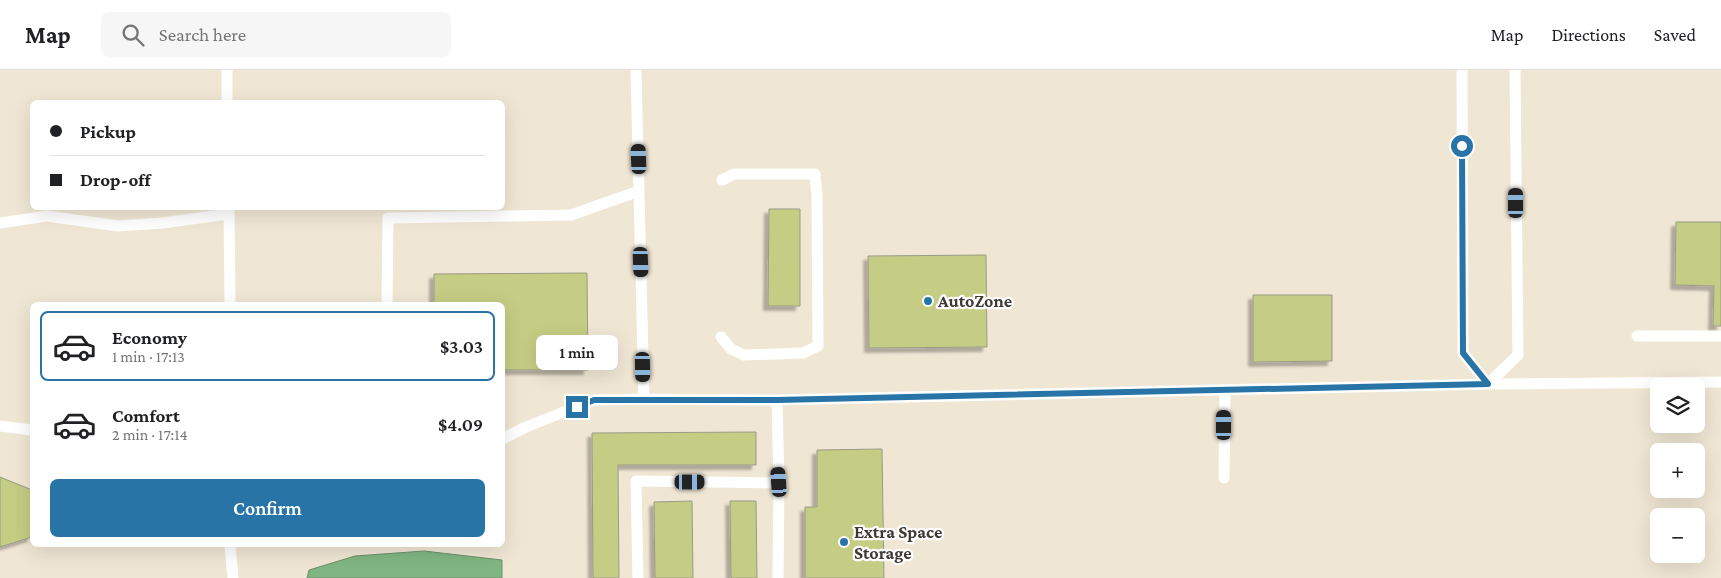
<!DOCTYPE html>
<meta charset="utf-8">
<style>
:root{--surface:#fff;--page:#f6f6f6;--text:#202124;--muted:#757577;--line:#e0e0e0;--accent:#2874a6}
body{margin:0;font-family:"Crimson Pro",serif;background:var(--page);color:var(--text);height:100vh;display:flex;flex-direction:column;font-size:19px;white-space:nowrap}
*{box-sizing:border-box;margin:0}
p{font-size:16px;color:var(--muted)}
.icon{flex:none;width:28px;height:28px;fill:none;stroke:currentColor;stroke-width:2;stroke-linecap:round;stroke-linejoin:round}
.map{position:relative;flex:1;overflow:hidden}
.sheet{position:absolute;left:30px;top:232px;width:475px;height:245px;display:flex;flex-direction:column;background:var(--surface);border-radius:8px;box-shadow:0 5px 20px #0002}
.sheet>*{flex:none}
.guide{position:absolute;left:30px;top:30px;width:475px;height:110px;border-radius:8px;box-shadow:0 5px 20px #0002;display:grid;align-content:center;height:110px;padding:0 20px;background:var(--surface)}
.fabs{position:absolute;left:1650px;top:308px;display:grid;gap:10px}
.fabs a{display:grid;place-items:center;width:55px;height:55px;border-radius:8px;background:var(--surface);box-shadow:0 5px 20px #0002;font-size:25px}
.end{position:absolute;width:22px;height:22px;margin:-11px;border:6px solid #2874a6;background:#fff;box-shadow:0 0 0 2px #fff}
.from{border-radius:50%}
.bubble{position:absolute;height:35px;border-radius:8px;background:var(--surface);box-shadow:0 5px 20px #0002;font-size:16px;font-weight:600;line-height:35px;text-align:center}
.car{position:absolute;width:15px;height:30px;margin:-15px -8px;border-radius:6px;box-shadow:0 0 4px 1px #0007;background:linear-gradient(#222 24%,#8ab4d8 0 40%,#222 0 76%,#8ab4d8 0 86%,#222 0)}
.guide b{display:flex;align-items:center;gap:18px;height:48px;font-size:19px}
.guide b+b{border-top:1px solid var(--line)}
.guide i{width:12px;height:12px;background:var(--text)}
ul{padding:9px 0 0;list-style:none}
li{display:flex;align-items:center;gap:15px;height:70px;margin:0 10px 8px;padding:0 10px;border:2px solid transparent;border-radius:8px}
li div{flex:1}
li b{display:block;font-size:19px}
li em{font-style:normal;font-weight:600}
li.on{border-color:var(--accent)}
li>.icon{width:45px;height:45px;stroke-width:1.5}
.button{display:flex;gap:10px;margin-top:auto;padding:10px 20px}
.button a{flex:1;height:58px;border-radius:8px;background:var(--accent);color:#fff;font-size:20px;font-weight:600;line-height:58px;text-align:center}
header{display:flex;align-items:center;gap:30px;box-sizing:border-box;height:70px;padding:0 25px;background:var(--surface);border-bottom:1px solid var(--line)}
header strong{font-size:24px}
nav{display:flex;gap:28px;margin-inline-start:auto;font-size:18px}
.search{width:350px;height:45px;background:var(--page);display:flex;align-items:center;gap:12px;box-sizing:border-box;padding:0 18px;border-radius:8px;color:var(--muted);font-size:19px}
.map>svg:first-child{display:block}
</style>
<header>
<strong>Map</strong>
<div class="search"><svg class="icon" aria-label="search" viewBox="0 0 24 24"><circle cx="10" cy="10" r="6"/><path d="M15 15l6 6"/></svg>Search here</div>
<nav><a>Map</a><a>Directions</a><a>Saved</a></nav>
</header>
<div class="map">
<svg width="1721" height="508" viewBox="0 0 1721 508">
<defs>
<filter id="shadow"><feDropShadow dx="-4.5" dy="4.5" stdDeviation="1" flood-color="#0004"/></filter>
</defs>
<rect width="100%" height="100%" fill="#f0e6d4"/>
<path fill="#80b682" stroke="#6c916a" d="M424,481L502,490V508H307L309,500L355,486Z"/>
<path fill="#c5cc83" stroke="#999b89" filter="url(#shadow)" d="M769,139H800V236H768Z
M1676,152H1721V256H1713L1714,216L1675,215Z
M986,185L987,277L869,278L868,186Z
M587,203L588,300H502V235H434V204Z
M1253,225H1332V291L1253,292Z
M756,362V395H618L619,508H593L592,363Z
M882,379L884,508H805V437H817V380Z
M0,407L32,420V467L0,477Z
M692,431L693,508H655L654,432Z
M730,431H756L757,508H731Z"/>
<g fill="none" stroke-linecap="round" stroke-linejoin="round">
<path stroke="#fff" stroke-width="11" d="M227,0V32
M636,0L644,329L777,330L1488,314L1721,312
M1462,0L1463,283L1488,314L1518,285L1515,0
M229,138L230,235
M0,153L47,146L118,156L162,153L229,144
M387,235L388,148L571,145L639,121
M1637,266H1721
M721,267L731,279L744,285L803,283L818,276L817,126L815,104H734L722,110
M777,330L779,413L778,508
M0,356L32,360
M502,369L526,357L594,330L644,329
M1224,408L1225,320
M230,475L233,508
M638,508L636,411L779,413"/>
</g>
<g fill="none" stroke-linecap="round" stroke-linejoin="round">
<path stroke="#2874a6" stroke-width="6" d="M577,337L594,330H777L1488,314L1463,283L1462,76"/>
</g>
<g fill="#2874a6" stroke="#fff" stroke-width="2">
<circle cx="928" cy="231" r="5"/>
<circle cx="844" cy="472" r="5"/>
</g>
<g text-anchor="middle" stroke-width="4.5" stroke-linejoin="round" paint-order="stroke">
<g font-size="18" font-weight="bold" fill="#3e3a33" stroke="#fff" text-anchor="start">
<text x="938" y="237">AutoZone</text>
<text x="854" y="468">Extra Space<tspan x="854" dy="21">Storage</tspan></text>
</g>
</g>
</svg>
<div class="fabs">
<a><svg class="icon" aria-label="layers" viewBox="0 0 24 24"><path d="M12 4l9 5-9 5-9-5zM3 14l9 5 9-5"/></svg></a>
<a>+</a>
<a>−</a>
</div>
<i class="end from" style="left:1462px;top:76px"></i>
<i class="end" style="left:577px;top:337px"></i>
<div class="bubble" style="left:536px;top:265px;width:82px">1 min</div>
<i class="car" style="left:639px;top:89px;rotate:358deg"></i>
<i class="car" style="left:1516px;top:133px;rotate:0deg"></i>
<i class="car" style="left:641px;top:192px;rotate:178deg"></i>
<i class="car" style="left:643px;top:297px;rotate:179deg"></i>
<i class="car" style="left:1224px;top:355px;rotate:0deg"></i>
<i class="car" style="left:690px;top:412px;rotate:90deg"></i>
<i class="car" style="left:779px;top:412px;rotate:356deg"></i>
<div class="guide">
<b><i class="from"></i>Pickup</b>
<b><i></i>Drop-off</b>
</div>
<section class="sheet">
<ul>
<li class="on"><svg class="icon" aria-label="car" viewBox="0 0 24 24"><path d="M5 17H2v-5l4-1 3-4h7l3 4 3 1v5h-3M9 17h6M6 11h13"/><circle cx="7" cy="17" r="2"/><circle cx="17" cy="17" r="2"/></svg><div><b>Economy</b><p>1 min · 17:13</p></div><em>$3.03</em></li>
<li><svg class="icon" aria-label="car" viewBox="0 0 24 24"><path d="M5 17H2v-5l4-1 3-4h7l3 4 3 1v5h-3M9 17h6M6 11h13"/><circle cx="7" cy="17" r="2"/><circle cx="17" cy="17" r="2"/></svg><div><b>Comfort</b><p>2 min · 17:14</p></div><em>$4.09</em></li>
</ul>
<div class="button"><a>Confirm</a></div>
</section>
</div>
